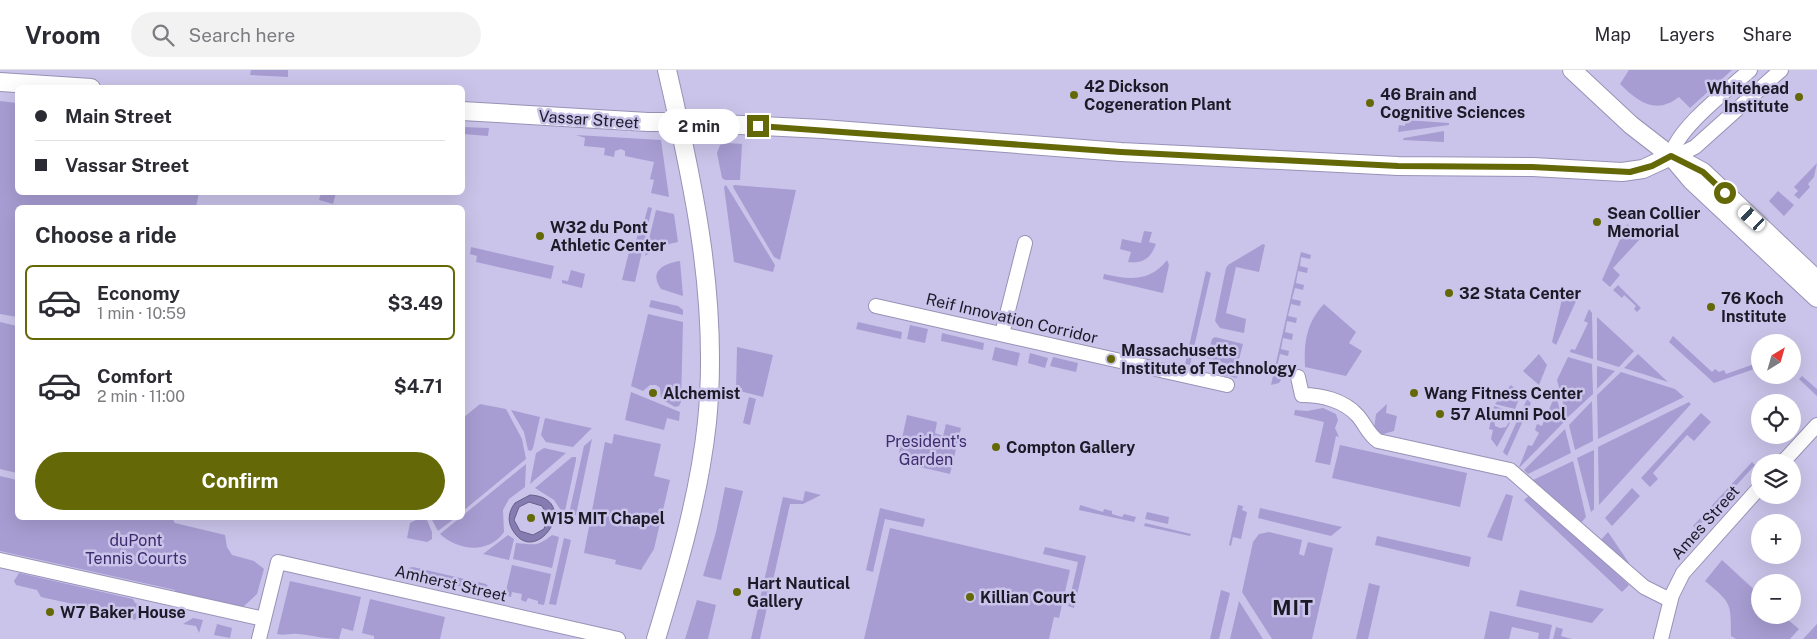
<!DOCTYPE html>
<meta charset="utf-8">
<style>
:root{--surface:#fff;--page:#f2f2f3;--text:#2b2b33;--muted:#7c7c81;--line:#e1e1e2;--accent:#646807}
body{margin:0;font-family:"Public Sans",sans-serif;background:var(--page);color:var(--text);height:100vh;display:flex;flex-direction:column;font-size:19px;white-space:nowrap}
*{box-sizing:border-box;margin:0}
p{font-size:16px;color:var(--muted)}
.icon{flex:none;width:28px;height:28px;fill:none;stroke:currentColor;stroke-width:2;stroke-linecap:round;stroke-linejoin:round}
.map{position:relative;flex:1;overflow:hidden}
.panel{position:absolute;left:15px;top:135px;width:450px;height:315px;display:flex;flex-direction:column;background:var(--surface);border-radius:8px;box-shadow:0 5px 20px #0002}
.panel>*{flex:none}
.top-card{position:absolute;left:15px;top:15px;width:450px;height:110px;border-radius:8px;box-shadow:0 5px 20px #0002;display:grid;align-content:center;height:110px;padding:0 20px;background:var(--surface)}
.needle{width:32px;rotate:37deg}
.tools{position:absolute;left:1751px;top:264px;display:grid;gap:10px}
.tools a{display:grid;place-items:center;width:50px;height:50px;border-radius:50%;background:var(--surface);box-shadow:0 5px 20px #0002;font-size:25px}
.end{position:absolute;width:22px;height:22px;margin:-11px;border:6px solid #646807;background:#fff;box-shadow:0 0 0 2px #fff}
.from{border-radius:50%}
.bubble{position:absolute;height:35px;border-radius:18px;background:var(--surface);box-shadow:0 5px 20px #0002;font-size:16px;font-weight:700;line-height:35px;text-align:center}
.car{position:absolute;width:15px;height:30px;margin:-15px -8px;border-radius:6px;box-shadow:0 0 4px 1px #0007;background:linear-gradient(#fff 24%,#345 0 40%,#fff 0 76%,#345 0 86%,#fff 0)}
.top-card b{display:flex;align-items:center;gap:18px;height:48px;font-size:19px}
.top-card b+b{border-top:1px solid var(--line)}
.top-card i{width:12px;height:12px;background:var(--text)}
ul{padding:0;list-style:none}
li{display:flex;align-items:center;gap:15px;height:75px;margin:0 10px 8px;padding:0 10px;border:2px solid transparent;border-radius:8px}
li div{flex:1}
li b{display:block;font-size:19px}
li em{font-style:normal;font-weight:700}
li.on{border-color:var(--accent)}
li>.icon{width:45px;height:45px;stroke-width:1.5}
h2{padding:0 20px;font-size:22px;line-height:60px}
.button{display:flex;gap:10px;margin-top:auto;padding:10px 20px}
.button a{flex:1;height:58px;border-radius:30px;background:var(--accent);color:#fff;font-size:20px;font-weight:700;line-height:58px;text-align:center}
header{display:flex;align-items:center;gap:30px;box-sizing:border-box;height:70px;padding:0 25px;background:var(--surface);border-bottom:1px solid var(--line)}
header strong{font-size:24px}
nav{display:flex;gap:28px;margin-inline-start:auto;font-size:18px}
.search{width:350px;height:45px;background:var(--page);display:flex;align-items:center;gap:12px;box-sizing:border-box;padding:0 18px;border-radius:28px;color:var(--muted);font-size:19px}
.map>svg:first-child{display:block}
</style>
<header>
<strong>Vroom</strong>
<div class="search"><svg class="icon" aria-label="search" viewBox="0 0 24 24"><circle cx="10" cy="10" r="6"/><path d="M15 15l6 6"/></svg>Search here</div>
<nav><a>Map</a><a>Layers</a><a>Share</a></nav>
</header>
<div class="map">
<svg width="1817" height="569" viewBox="0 0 1817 569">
<rect width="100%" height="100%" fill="#cac4ea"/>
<path fill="#a79dd2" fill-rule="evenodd" d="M251,0H288V7L250,5Z
M1629,0H1732L1690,38L1679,27C1656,45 1638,32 1620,14Z
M0,31L17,33L18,122L199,123L196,137L18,138L17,247L0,244Z
M1405,50L1449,53V55L1398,62L1399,55L1405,56Z
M462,57L489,58L488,66L463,64Z
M1444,61V72L1403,70L1404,68Z
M576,65L661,70L669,127L651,123L654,110L650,109L654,92L625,86V81L621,79L615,81L614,87L604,85L605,78L584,76L585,68Z
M727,73L742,74L740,110H725L722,108L717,83L720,75Z
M1817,93L1814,107L1808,114L1810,117L1799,129L1794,125L1798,121L1794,117Z
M726,115L775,195L773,202L734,192L724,117Z
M734,115L796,120L780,190L774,187L733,117Z
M1778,121L1794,135L1784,146L1769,131Z
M321,123H336L333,134L319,130Z
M648,137L652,138L635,212L622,210L632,170L636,171L640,155H643Z
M656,140L674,144L678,172L660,176L645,186Z
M1627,154L1641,168L1613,198L1620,205L1610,217L1602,210Z
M1144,161L1152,162L1149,172L1156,174C1151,188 1143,194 1128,192L1131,182L1120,179L1122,169L1141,173Z
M1263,174L1265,175L1259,202L1236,197L1226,243L1246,249L1244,263L1220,258L1215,251L1226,198L1228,195Z
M471,177L554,196L551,209L476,192L477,186L470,184Z
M1301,182L1311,185L1310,189L1301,187L1300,196L1308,198L1307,203L1298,201L1296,213L1304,215L1303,220L1295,218L1292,229L1301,231L1300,236L1291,234L1288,246L1297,248L1296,253L1287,251L1285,262L1293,264L1292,270L1283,268L1281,279L1289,281L1288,286L1280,284L1276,301L1284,305L1279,313L1271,315Z
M1167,190L1169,195L1163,223L1103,209L1104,204C1129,210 1150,212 1167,190Z
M680,191L683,226L661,219C648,201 665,193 680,191Z
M571,200L585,204L582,218L562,213V210L568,211Z
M1206,201L1211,203L1190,295L1185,294Z
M1618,215L1641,238L1637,242L1634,239L1636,236L1624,225L1622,228L1613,220Z
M1573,226L1577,229L1556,275L1552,272L1562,229Z
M651,230L678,236L683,240V245L649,237Z
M1324,234L1356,262L1349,273L1362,281L1346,306L1305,297C1304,273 1306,253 1324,234Z
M1589,239L1592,243L1593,289L1570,282L1571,279L1575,280L1588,253L1584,251Z
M648,244L683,252L681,332L679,336L675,337L661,329L660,318L656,315H650L643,321L631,316Z
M1597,247L1634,281L1619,297L1597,290Z
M0,252L17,256V403L0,399Z
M858,252L902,262L901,269L856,259Z
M910,255L928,259L925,273L907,269Z
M942,263L984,273L983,280L941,271Z
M1673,266L1712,302L1715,299L1719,302L1724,300L1726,304L1760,292V297L1714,313L1669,272Z
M1215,267L1243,274L1237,297L1207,288L1212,269Z
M737,277L773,285L763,327L736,320Z
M995,277L1020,283L1017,296L992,290Z
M1030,283L1048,288L1045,298L1028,293Z
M1539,284L1547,295L1539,315L1523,301Z
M1638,284L1668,312L1624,298Z
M1053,287L1078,293L1076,302L1050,296Z
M1568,287L1592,294L1593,324L1567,348L1557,310Z
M1597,296L1615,301L1597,319Z
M1216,298L1238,303L1237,308L1215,303Z
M1621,302L1675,319L1684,327L1598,369L1597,325Z
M1802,306L1817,319V326L1799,309Z
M1511,315L1521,324L1515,339L1495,334Z
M1554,317L1563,353L1520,397H1519L1528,375L1532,376L1539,363L1535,360L1537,354L1542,356L1545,348L1541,347L1543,341L1548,342L1554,328L1550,326Z
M631,322L680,342L679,351L667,348L664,360L625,350Z
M749,327L756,329L750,355L743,353Z
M1527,329L1531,333L1507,386L1503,382Z
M1592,331L1593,371L1575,380L1569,355Z
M1689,332L1691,334L1599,435L1598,377Z
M480,334L506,339L522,369L526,389L463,441V348Z
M1387,334L1386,343L1397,346L1394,361L1380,365L1374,359L1376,344Z
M1494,336L1510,341V353L1497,377L1491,369L1493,360L1489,359ZM1502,344L1506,346L1509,352L1506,357L1500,358L1495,356L1494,349Z
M1323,338L1336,344L1338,350L1335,358L1339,367L1336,366L1330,395L1315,392L1324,352L1294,345L1295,340L1307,341Z
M511,340L540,347L533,378L531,381L528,380L524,362Z
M1701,343L1711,352L1694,371L1687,365L1653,403L1658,409L1650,417L1641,408Z
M907,345L937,352L935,363L943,366L946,354L961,358L950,404L907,394L909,386L901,384L899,392H897Z
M545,348L591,358H592L573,377L546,372L541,365Z
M1565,359L1571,383L1528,404L1524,400Z
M614,364L661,374L654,406L670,410L654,479L641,500L615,494L616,490L584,483L605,372L612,374Z
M592,369L576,445L569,444L584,376Z
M1340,375L1467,403L1460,437L1332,408Z
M544,378L566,383L530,414L536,383Z
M1594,380V439L1591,442L1577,388Z
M572,387H576V390L565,441L562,442L554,430L535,418Z
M1573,391L1586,447L1581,453L1533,410Z
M1752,392L1755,395L1696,459L1693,456Z
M526,394L525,417L509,429L503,440L504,462C489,484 458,481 440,464Z
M0,406L17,410L18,448H172L175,453L225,465L227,477L232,485L254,491L264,499L257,524L243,537L175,523V520L0,481Z
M725,417L743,421L721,510L703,506L716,462Z
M1632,418L1640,426L1612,456L1605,448Z
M805,421L821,425L803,434H790L760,569H751L783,427L803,431Z
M1506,424L1513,426L1502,471L1487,467Z
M1531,424L1629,515L1622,522L1524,430Z
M1080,435L1103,442L1104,439L1112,441V444L1122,447L1124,444L1136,447L1134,452L1079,440Z
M1238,435L1243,436L1242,440L1247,442L1241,469L1233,467L1231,476L1229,475Z
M880,438L925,449L923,457L885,449L873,502L866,500Z
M1260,438L1342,457L1331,466L1258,448Z
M1147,442L1169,447L1168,454L1145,449Z
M420,448L427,450L432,462V469L427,472L407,468L410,453Z
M431,448H455L438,461Z
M1145,453L1191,464L1190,466L1144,456Z
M890,458L1070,500L1059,548L1054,547L1049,569H864Z
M1269,462L1302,470L1299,484L1304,486L1308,472L1333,478L1312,569H1272L1242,522L1253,472L1259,464Z
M1608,462L1629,493L1627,495L1600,471Z
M508,465L514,469L509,490L483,484Z
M552,465L559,467L552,498L513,489L516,473C533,474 536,478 552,465Z
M1377,466L1471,487L1469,497L1375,475Z
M564,468L571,470L556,535L549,534Z
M1045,477L1086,486L1074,538L1068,536L1078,492L1043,484Z
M1722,490L1760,525V545H1782L1799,559L1790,569H1736L1731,566C1731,532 1731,533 1705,511Z
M512,495L551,504L544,535L538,534V531L528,528L526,532L521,530L522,524L512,522L511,527L505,525Z
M413,497L486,514L488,516L478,521L406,503L408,498Z
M19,503L133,529L135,533L141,535L145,545L134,550L132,547L41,527L37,520L16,515L14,511Z
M290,511L361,527L353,561L342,558L339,569C324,569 312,565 298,564C290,563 285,566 277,564Z
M1369,513L1380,516L1368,569H1356Z
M1221,520L1230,523L1219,569H1210Z
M1520,520L1604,539L1592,553L1516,536Z
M370,529L445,547L440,569H374V566L362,563Z
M697,530L716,535L708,569H685Z
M1239,531L1263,569H1230Z
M1490,541L1552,555L1549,569H1538L1539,563L1512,557L1509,569H1484Z
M193,548L203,550L199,563L196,556L183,554Z
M217,554L232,558L230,568L214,565Z
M1817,554V569H1803Z
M1556,557L1563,559L1561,566L1572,569H1553Z"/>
<path fill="#867cb2" stroke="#665f89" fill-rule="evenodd" d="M530,425C584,428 535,501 512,459C507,450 509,441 515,433ZM529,432L542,436L548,446L544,459L533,465L520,461L514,450L519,437Z"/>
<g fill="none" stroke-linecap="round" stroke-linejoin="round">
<g stroke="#9892b6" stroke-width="16">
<path id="minor" d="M1750,0C1728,20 1677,58 1671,86L1681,84L1695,77L1781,0
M876,236L1227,315
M1002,264L1025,173
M1298,307L1302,325C1321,325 1344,330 1358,346C1365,354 1368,364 1378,371L1510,400L1644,517L1670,530
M1783,392L1817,355
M0,490L264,549
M259,569L278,492L618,569
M1661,569L1672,525L1683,503L1760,417"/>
</g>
<g stroke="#9892b6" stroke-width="20">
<path id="major" d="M1572,0L1631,55L1671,86L1692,111L1817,228
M0,12L91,18
M462,41L648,52H679L823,59L1121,82L1398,96L1533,97L1622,102L1643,99L1671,86
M1679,89L1703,102L1817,210
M656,569C678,497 699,427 707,352C719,232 694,116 667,0"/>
</g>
<use href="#minor" stroke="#fff" stroke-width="14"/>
<use href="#major" stroke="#fff" stroke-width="18"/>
</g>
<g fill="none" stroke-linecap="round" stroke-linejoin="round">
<path stroke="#646807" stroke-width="6" d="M758,56L1121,82L1398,96L1532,97L1630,102L1652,96L1671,86L1703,102L1725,123"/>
</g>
<g fill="#646807" stroke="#cac4ea" stroke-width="2">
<circle cx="1074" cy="25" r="5"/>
<circle cx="1799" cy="27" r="5"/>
<circle cx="1370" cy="33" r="5"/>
<circle cx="1597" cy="152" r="5"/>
<circle cx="540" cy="166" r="5"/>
<circle cx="1449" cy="223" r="5"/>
<circle cx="1711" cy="237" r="5"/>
<circle cx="1111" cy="289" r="5"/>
<circle cx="653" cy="323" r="5"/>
<circle cx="1414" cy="323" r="5"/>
<circle cx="1440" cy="344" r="5"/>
<circle cx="996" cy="377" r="5"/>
<circle cx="531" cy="448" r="5"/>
<circle cx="737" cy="522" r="5"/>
<circle cx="970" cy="527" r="5"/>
<circle cx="50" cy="542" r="5"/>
</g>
<g text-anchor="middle" stroke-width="5" stroke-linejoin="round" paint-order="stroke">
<g font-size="16" font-weight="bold" fill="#1d1a28" stroke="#cac4ea" text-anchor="start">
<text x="1084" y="22">42 Dickson<tspan x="1084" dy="18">Cogeneration Plant</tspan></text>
<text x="1789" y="24" text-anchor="end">Whitehead<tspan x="1789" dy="18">Institute</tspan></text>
<text x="1380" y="30">46 Brain and<tspan x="1380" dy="18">Cognitive Sciences</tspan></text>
<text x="1607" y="149">Sean Collier<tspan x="1607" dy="18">Memorial</tspan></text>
<text x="550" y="163">W32 du Pont<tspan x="550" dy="18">Athletic Center</tspan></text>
<text x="1459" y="229">32 Stata Center</text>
<text x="1721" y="234">76 Koch<tspan x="1721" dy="18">Institute</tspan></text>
<text x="1121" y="286">Massachusetts<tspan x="1121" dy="18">Institute of Technology</tspan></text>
<text x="663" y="329">Alchemist</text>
<text x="1424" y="329">Wang Fitness Center</text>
<text x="1450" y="350">57 Alumni Pool</text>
<text x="1006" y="383">Compton Gallery</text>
<text x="541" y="454">W15 MIT Chapel</text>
<text x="747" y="519">Hart Nautical<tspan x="747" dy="18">Gallery</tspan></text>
<text x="980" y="533">Killian Court</text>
<text x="60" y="548">W7 Baker House</text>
</g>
<g font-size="16" fill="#1d1a28" stroke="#cac4ea">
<text transform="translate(589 49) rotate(4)" y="6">Vassar Street</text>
<text transform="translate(1012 248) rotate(13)" y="6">Reif Innovation Corridor</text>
<text transform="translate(1705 452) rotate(-48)" y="6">Ames Street</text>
<text transform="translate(451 513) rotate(13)" y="6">Amherst Street</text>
</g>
<g font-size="16" fill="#3e2c6f" stroke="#cac4ea">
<text x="926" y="377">President's<tspan x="926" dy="18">Garden</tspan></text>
<text x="136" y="476">duPont<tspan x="136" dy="18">Tennis Courts</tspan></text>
</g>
<g font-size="21" font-weight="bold" letter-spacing="1" fill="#1d1a28" stroke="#cac4ea">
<text x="1293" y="545">MIT</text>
</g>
</g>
</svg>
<div class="tools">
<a><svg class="needle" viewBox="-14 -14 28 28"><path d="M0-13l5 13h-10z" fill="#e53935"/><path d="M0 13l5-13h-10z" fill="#7c7c81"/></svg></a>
<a><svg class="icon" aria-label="locate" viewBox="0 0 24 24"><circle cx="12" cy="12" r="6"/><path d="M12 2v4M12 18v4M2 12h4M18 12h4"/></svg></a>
<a><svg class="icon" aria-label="layers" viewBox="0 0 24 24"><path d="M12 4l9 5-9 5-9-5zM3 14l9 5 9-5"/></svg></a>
<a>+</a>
<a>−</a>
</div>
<i class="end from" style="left:1725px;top:123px"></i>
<i class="end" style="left:758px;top:56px"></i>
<div class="bubble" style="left:658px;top:39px;width:82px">2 min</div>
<i class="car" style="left:1752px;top:148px;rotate:312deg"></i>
<div class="top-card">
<b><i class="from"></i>Main Street</b>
<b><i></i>Vassar Street</b>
</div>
<section class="panel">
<h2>Choose a ride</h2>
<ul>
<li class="on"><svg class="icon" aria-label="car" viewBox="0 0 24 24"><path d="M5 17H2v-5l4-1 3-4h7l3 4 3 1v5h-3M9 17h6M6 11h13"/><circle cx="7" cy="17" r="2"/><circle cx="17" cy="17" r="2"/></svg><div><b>Economy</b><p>1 min · 10:59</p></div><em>$3.49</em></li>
<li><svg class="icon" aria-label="car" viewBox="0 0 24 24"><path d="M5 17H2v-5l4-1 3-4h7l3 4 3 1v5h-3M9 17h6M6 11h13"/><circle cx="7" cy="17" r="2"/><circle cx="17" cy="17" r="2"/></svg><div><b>Comfort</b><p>2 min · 11:00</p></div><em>$4.71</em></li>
</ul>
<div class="button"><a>Confirm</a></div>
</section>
</div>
